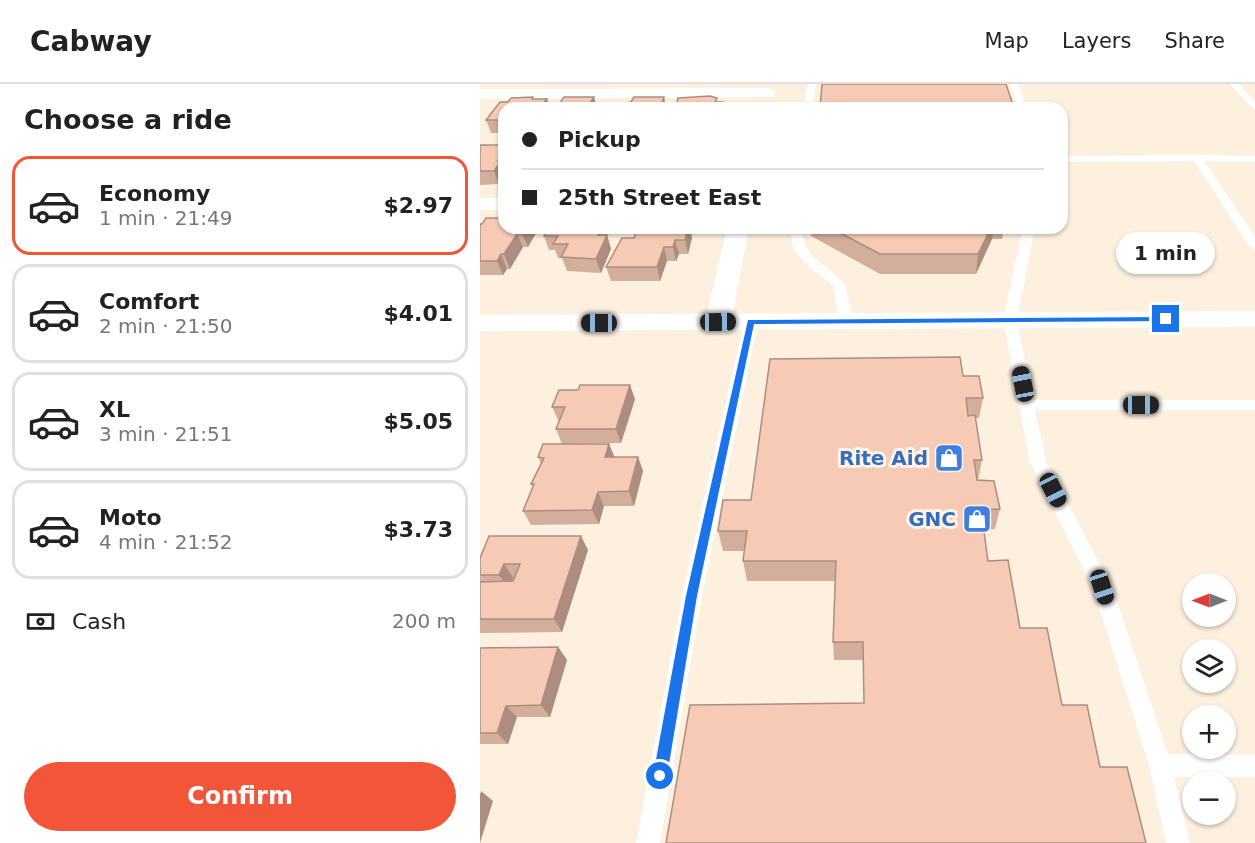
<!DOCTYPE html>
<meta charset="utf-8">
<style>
:root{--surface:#fff;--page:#f6f6f6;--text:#222;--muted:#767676;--line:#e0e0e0;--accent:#f35539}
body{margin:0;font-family:"DejaVu Sans",sans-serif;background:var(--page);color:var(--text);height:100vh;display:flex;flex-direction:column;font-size:22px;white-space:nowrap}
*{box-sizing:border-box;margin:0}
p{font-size:20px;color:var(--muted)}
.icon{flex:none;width:33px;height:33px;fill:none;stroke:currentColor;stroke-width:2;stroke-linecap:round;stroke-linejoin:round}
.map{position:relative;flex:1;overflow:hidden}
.sheet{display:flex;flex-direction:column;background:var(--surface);width:480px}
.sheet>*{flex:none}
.top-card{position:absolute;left:18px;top:18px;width:570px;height:132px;border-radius:18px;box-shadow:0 2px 4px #0004;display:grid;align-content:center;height:132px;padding:0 24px;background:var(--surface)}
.needle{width:39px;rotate:270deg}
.tools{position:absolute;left:702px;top:489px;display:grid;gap:12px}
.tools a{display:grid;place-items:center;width:54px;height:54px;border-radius:50%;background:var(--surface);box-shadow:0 2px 4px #0004;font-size:30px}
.end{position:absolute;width:27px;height:27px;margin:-14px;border:8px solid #1a73e8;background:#fff;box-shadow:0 0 0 3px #fff}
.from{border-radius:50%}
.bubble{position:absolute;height:42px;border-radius:21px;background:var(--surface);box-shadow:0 2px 4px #0004;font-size:20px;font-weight:800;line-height:42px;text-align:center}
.car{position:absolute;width:18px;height:36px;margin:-18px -9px;border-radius:8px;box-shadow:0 0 4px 2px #0007;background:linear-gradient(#222 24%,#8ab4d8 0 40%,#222 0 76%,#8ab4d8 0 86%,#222 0)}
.top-card b{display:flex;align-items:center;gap:21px;height:57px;font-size:22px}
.top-card b+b{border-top:2px solid var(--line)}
.top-card i{width:15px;height:15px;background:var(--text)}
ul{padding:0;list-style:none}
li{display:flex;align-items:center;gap:18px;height:99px;margin:0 12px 9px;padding:0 12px;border:3px solid var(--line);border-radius:18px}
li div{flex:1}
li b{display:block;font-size:22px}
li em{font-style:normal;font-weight:800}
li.current{border-color:var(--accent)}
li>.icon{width:54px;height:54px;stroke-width:1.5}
h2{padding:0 24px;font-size:27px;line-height:72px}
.pay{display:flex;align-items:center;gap:15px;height:66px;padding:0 24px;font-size:22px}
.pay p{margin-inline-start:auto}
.button{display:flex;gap:12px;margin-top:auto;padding:12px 24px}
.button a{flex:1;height:69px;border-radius:36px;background:var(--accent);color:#fff;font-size:24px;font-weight:800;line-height:69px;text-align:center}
header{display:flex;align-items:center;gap:36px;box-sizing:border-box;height:84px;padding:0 30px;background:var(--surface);border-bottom:2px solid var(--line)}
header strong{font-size:28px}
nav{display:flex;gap:33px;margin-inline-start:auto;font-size:21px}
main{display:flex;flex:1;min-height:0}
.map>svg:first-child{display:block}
</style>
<header>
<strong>Cabway</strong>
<nav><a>Map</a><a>Layers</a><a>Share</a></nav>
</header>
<main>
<section class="sheet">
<h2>Choose a ride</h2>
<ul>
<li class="current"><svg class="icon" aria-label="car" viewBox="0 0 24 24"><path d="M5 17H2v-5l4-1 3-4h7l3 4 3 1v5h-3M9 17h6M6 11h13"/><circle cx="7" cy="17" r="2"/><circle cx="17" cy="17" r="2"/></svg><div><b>Economy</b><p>1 min · 21:49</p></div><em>$2.97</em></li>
<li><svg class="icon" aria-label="car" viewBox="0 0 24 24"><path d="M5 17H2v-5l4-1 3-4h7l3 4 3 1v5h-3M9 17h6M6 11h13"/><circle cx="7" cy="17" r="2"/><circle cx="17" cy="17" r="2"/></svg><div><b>Comfort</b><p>2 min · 21:50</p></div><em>$4.01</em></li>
<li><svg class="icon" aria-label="car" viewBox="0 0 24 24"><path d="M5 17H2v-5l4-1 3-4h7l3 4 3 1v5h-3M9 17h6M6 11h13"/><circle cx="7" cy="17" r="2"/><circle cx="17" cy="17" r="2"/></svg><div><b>XL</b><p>3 min · 21:51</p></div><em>$5.05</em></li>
<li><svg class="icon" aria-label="car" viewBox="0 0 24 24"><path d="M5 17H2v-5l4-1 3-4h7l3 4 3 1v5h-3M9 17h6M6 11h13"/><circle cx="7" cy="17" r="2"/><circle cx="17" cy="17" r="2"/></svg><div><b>Moto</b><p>4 min · 21:52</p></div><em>$3.73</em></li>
</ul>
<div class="pay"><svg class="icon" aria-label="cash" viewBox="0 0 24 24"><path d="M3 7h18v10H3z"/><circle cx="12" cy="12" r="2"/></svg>Cash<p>200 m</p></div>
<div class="button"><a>Confirm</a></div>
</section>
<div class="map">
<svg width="775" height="759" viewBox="0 0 775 759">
<rect width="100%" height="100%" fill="#fef0df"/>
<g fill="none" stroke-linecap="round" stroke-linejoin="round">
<path fill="#fff" fill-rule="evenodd" d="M328,0H336L333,24H323Z
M530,0H538L547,24H537Z
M750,0H759L775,18V27Z
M717,71L775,72V78L724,77L775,153V166L769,162L714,77L582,78V72Z
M310,144H322C324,179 346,178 365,200L373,237L371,240L366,241L359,237L353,201L330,184L313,165Z
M543,144H555L537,236L553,316H775V326H555L566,378L632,503L688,670L775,671V693H694L710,759H686L669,681L613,504L550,378L523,236Z
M271,234L278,238L222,512L180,759H156L202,512L264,238Z"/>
<path fill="#fff" fill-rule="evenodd" d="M287,4L293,5L295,9L293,13L0,15V5Z
M0,114H24V126H0Z
M247,144H269L251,238L247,244L238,246L229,244L225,238Z"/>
<path fill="#fff" fill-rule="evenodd" d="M775,227V243L0,247V231Z"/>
</g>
<path fill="#d4ae9c" d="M184,13L186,24H132Z
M53,15L24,24V49H11L6,36L28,18Z
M0,61H24V93L19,100L0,101Z
M0,140L24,144H54L56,149L48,163H43L30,185H27L23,191H0Z
M168,144H210L212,154L208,170H199L196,177H187L180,197H131L126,183L154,154L166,149Z
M330,144H524L522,155H512L496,190H400L331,152Z
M114,146H120L121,151H127L131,165L121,189L87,187L82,174H78L75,166H69L64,152Z
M483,292L503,314L499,334H495L502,376L498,396L520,425L515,445L503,446L508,477L540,544L582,621L666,759L384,619V576H354L353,558L355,497H267L263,477L264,467H243L238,447L271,416Z
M155,315L141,359L82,360L76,345L79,338L72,323Z
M129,360L134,373H158L163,387L154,422H124L119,440L51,441L43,427L53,403L51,400L61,380L58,373Z
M108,466L82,548L0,549V474Z
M78,563L87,576L70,633H37L28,660H0V564Z"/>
<path fill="#ac8d7f" d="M114,13L117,24L110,19Z
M184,13L186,24H181V22Z
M67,15L70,24H58Z
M24,68V93L19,100L14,87L18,77Z
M46,144H54L56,149L48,163L42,150Z
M208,144H210L212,154L208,170L205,156Z
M511,144H514L512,155L496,190L498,170Z
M120,146L123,159L127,151L131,165L121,189L116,175L118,151Z
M37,150L43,163L30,185L24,170Z
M195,156L199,170L196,177L193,163Z
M184,163L187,177L180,197L177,183Z
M21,170L27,185L23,191L17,177Z
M150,301L155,315L141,359L136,345Z
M129,360L135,374L125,373Z
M158,373L163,387L154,422L149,407Z
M118,408L124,422L119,440L112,426Z
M101,452L108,466L82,548L74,535Z
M24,480L33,493L29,505L19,491Z
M78,563L87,576L70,633L61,621Z
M26,622L37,633L28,660L17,649Z
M1,707L13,717L0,759V711Z"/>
<path fill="#f6cab5" stroke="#ac8d7f" stroke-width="1.5" d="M342,0H526L534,24H340Z
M230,12L237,14L235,18H243L240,24H199V23H196L198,14Z
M53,13L52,15H67L58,24H24V36H6L20,18H28L31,14Z
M84,13H114L110,19L125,22L123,24H83L85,22L77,23Z
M154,13H184L181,22H173L171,24H132L134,21L151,18Z
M0,61H24V68L18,77H21L14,87H0Z
M6,134H24V144H46L42,150H37L24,170H21L17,177H0V140H2Z
M69,144H111V146H120L118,151H127L116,175L81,173L88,160H73L78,152H64Z
M168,144H208L205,156H195L193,163H184L177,183H126L142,154H154L156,149H166Z
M351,144H511L498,170H400Z
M480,273L483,292H499L503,314H486L488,332L495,331L502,376H494L497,396L514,397L520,425L501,426L508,477L528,476L540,544H567L582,621H607L620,683H647L666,759H186L210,621L384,619L383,558H353L356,477H263L267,447H238L243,416H271L290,275Z
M100,301H150L136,345H76L85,323H72L79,306H98Z
M63,360H129L125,373H158L149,407L118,408L112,426L43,427L54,400H51L64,374L58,373Z
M9,452H101L74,535H0V498L33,497L40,480H24L19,491H0V474Z
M78,563L61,621L26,622L17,649H0V564Z"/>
<path fill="#1a73e8" d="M686,233H689V237L274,240L217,512L187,692L185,696L180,698L175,696L173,692L206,512L268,236Z"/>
<defs>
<g id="shop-square" transform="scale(1.5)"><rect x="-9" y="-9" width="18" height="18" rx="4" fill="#3f7fe0" stroke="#fff4e8"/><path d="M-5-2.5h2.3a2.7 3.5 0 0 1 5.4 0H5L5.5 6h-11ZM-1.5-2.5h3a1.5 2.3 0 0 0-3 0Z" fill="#fff"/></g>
</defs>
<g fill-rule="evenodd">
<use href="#shop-square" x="469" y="374"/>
<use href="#shop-square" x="497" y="435"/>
</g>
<g text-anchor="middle" stroke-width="6" stroke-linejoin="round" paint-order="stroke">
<g font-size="20" font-weight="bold" fill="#366cbe" stroke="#fff4e8" text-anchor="end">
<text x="448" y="381">Rite Aid</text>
<text x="476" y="442">GNC</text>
</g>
</g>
</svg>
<div class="tools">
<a><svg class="needle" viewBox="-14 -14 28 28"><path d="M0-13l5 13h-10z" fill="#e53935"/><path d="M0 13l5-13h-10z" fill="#767676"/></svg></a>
<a><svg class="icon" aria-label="layers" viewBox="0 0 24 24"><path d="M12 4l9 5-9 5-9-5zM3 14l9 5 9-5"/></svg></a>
<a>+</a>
<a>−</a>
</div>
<i class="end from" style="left:180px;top:692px"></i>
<i class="end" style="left:686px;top:235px"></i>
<div class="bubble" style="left:636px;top:148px;width:99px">1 min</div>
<i class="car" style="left:238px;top:238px;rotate:89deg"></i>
<i class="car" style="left:119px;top:239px;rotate:270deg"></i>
<i class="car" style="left:543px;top:300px;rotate:349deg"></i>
<i class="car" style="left:661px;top:321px;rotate:90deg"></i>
<i class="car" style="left:573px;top:406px;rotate:153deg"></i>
<i class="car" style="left:622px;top:503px;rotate:162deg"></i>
<div class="top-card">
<b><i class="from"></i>Pickup</b>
<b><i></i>25th Street East</b>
</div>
</div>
</main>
